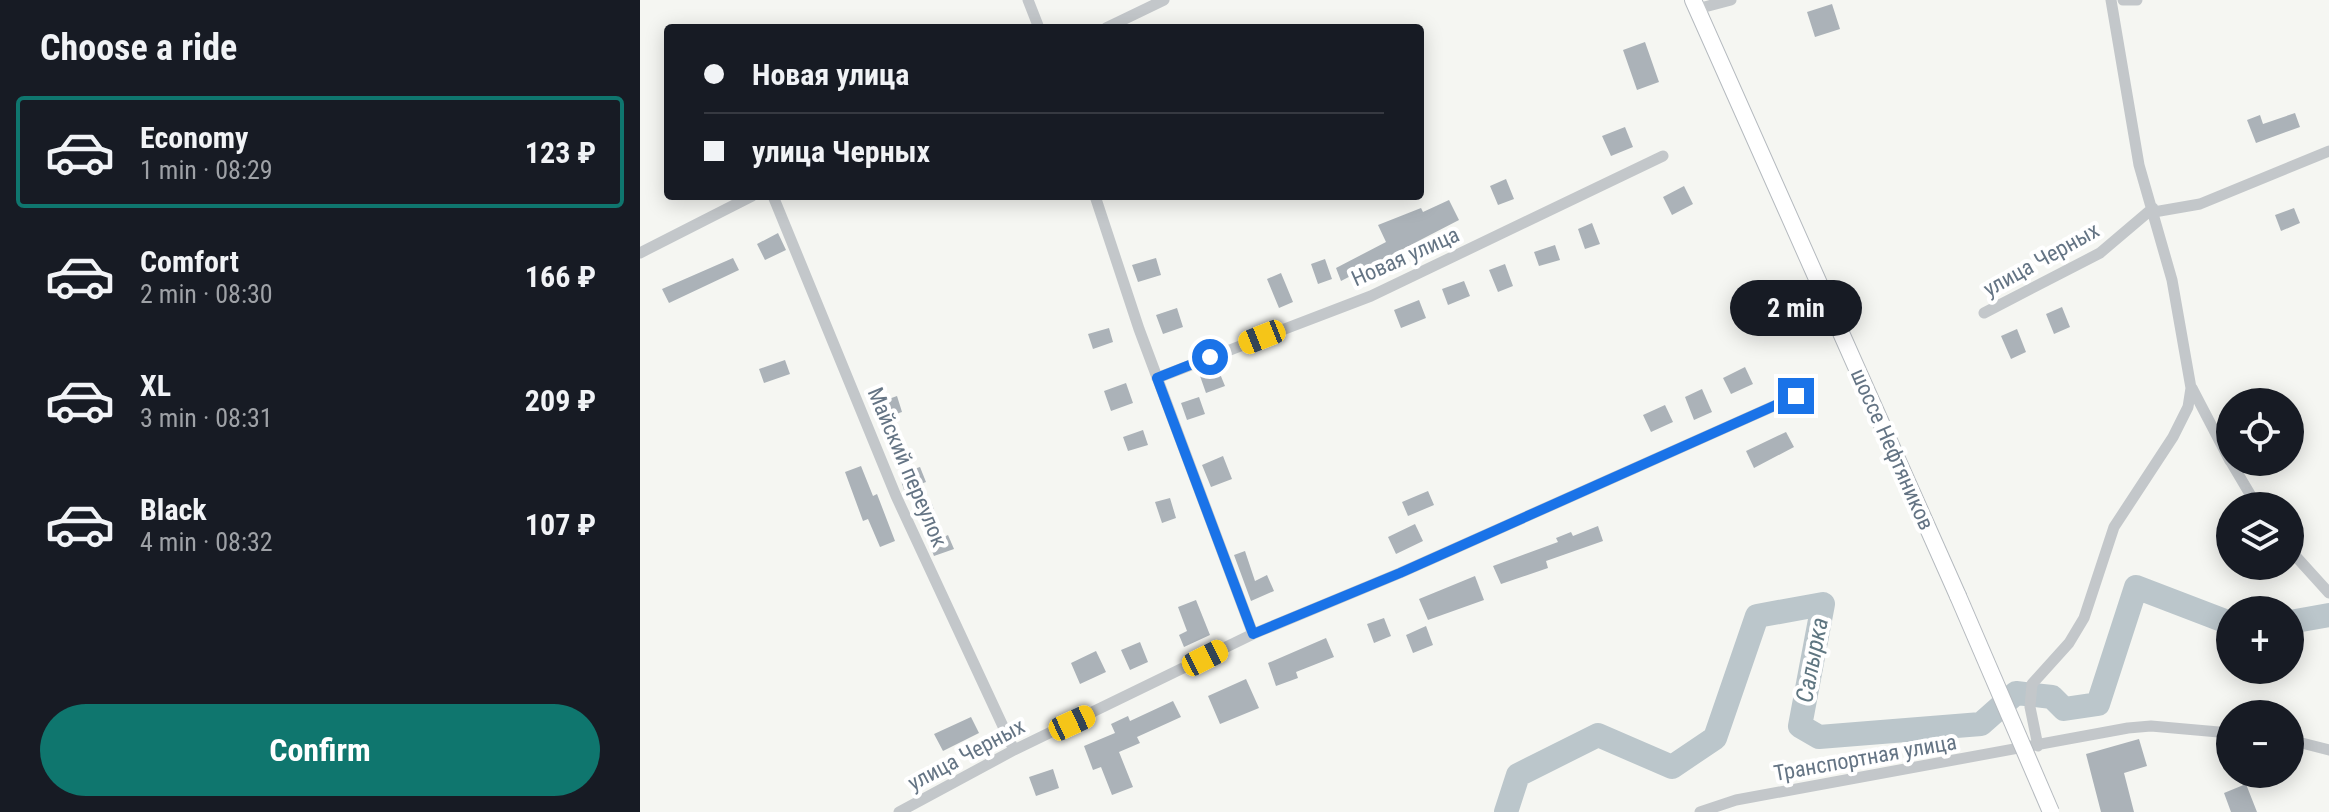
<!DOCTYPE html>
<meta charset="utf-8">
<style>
:root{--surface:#171b24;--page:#242831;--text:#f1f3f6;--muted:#9ea1a6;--line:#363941;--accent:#0f766e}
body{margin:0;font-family:"Roboto Condensed",sans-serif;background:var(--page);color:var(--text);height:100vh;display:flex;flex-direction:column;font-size:30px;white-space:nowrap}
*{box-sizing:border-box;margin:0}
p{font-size:26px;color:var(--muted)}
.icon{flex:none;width:44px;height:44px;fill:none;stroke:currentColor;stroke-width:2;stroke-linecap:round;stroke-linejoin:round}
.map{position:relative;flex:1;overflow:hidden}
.panel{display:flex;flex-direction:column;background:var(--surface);width:640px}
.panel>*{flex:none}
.hud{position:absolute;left:24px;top:24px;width:760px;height:176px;border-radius:8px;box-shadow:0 4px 20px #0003;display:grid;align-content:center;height:176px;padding:0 40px;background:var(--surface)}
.fabs{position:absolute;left:1576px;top:388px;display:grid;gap:16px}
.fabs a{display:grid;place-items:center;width:88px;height:88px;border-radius:50%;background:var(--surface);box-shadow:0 4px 20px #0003;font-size:40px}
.end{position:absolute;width:36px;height:36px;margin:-18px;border:10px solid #1a73e8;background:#fff;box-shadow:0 0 0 4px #fff}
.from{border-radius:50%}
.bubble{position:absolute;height:56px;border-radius:28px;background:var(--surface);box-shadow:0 4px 20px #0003;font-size:26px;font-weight:700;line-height:56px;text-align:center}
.car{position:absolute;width:24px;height:48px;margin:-24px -12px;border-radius:10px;box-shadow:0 0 6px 2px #0007;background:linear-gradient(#f5c518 24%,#345 0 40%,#f5c518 0 76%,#345 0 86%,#f5c518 0)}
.hud b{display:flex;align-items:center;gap:28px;height:76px;font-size:30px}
.hud b+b{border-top:2px solid var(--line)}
.hud i{width:20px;height:20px;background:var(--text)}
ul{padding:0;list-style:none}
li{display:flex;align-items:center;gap:24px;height:112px;margin:0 16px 12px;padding:0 24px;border:4px solid transparent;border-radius:8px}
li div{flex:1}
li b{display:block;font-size:30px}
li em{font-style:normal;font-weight:700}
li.active{border-color:var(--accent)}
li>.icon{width:72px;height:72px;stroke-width:1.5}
h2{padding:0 40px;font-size:36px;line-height:96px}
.cta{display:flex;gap:16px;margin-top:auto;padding:16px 40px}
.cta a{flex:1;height:92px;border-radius:48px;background:var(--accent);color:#fff;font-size:32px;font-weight:700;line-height:92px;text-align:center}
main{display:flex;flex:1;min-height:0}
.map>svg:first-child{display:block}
</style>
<main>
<section class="panel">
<h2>Choose a ride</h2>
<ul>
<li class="active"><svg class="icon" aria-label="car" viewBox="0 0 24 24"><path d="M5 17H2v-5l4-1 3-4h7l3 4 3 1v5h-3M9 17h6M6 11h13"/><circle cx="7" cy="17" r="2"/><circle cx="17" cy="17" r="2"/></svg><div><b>Economy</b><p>1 min · 08:29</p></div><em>123 ₽</em></li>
<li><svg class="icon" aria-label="car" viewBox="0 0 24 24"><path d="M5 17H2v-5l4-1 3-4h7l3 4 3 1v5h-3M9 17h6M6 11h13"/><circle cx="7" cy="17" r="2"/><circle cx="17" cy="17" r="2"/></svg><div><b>Comfort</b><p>2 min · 08:30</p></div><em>166 ₽</em></li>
<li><svg class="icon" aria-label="car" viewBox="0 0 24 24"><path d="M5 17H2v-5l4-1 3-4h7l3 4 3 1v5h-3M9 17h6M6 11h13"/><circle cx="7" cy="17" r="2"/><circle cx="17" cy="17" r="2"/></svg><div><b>XL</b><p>3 min · 08:31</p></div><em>209 ₽</em></li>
<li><svg class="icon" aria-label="car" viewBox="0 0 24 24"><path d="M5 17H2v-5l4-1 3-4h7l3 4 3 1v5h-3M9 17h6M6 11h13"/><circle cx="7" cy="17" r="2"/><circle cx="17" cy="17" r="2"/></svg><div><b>Black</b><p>4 min · 08:32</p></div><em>107 ₽</em></li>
</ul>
<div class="cta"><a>Confirm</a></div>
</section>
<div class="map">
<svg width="1689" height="812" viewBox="0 0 1689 812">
<rect width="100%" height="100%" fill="#f5f6f2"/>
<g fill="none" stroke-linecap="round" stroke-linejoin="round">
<path stroke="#bbc6cb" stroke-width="24" d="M1650,622L1689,615
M866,812L878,775L958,735L1032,767L1075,738L1117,616L1183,604L1160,726L1179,737L1341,724L1376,693L1412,697L1424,709L1458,704L1496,587L1590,623"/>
</g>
<path fill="#abb2b8" d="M1192,4L1200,29L1175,37L1167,12Z
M1005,42L1019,82L997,90L983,50Z
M1655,113L1660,127L1616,143L1607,120L1620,115L1623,124Z
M985,127L993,147L971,156L962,136Z
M866,179L874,199L858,205L850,186Z
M1044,186L1053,204L1032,215L1023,197Z
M809,200L819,220L701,281L696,268L746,242L738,225L781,208L783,212Z
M1654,208L1660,223L1641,231L1635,215Z
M952,223L960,244L945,249L938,229Z
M138,233L146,250L125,260L117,244Z
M915,245L920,260L899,266L894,252Z
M93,258L99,270L29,303L22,289Z
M516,258L521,275L498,282L492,265Z
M685,259L692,279L678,284L671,264Z
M865,264L873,286L858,292L849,270Z
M641,273L653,302L639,308L627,279Z
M824,281L830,296L808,305L802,289Z
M779,300L786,318L761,328L754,310Z
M1422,307L1430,327L1414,334L1406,314Z
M537,308L543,327L523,334L516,315Z
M469,328L473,342L453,349L448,334Z
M1377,329L1386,352L1371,359L1361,336Z
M145,360L150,374L124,383L119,369Z
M1105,367L1113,384L1091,394L1083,378Z
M578,369L585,386L566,393L560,376Z
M486,383L493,403L471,411L464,391Z
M1062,389L1072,412L1054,420L1045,397Z
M257,396L262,412L241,419L235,404Z
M559,397L565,414L547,420L541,403Z
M1025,405L1033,422L1011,432L1003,415Z
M503,430L508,445L488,451L483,437Z
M1146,432L1154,447L1114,468L1106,451Z
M583,456L592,479L571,487L562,465Z
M221,466L233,496L237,494L255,541L240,547L228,519L223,521L205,472Z
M280,467L286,482L264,490L259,474Z
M788,491L794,505L768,516L762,502Z
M530,498L536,518L522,523L515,502Z
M292,504L304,537L308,535L314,549L294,556L276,510Z
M775,524L783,541L756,554L748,537Z
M958,526L963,541L906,561L908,568L861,584L853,566L918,542L916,538L931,532L933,536Z
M605,551L615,581L627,575L634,591L611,601L594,555Z
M835,576L844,600L788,620L779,599Z
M556,600L570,635L544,647L539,635L547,631L538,607Z
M744,618L751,636L734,643L727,624Z
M786,626L793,645L773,653L766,635Z
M686,638L694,657L656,672L658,678L636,686L628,663Z
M500,642L508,662L490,670L481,650Z
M456,651L466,672L440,684L431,663Z
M606,679L619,708L580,724L568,696Z
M533,701L541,717L497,737L500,743L479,752L493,787L472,795L461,767L453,770L444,746L475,733L471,724L488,716L490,721Z
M331,717L339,733L303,751L294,734Z
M1499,739L1507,766L1484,773L1494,812H1461L1446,754Z
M413,769L419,788L396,796L389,777Z
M1606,784L1617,812H1591L1584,793Z"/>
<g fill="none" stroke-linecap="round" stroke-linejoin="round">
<g stroke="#b5babf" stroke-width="18">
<path id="secondary" d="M1053,0L1318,596"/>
</g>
<path stroke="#c3c7ca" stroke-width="11" d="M388,0L399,28
M1483,0H1497
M1057,9L1091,0
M466,28L524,0
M133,196L256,496L374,750
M455,196L499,329L613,634
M1514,212L1560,204L1689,151
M0,253L112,196
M1344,313L1460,253L1513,208
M517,378L731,296L1023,156
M1552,388L1590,461
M1591,462L1617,506
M1650,550L1689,593
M1650,740L1689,750
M1398,746L1390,707L1392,684L1429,643L1444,618L1474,527L1533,437L1548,407L1551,388L1532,280L1499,165L1471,0
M259,812L374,750L613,634L760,573L1156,396
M1060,812L1096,800L1488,728L1511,726L1590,733"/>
<use href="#secondary" stroke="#fff" stroke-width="16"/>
<g stroke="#b5babf" stroke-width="18" stroke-linecap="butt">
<path id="secondary-bridge" d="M1318,596L1411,812"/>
</g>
<use href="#secondary-bridge" stroke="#fff" stroke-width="16"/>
</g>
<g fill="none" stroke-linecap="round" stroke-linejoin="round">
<path stroke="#1a73e8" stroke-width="10" d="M570,357L517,378L613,634L760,573L1156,396"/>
</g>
<g text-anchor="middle" stroke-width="8" stroke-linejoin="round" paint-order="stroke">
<g font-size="22" fill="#647484" stroke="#fff">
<text transform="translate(765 256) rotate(-24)" y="8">Новая улица</text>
<text transform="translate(1401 259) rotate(-29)" y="8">улица Черных</text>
<text transform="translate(1253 449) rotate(66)" y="8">шоссе Нефтяников</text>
<text transform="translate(268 467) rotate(67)" y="8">Майский переулок</text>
<text transform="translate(326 754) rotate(-28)" y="8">улица Черных</text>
<text transform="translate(1225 757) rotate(-10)" y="8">Транспортная улица</text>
</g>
<g font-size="24" font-style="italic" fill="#5f7681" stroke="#fff">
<text transform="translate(1172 660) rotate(-79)" y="8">Салырка</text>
</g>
</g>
</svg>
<div class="fabs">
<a><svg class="icon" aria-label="locate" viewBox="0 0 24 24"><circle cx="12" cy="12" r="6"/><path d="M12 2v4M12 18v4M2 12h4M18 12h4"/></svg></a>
<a><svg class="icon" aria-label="layers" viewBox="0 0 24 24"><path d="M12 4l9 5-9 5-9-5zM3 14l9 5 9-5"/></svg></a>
<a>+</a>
<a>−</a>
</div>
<i class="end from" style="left:570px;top:357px"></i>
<i class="end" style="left:1156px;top:396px"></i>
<div class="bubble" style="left:1090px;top:280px;width:132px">2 min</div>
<i class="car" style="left:622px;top:337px;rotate:248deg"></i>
<i class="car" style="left:565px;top:658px;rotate:63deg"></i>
<i class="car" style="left:432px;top:723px;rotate:65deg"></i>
<div class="hud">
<b><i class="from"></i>Новая улица</b>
<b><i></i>улица Черных</b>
</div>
</div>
</main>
